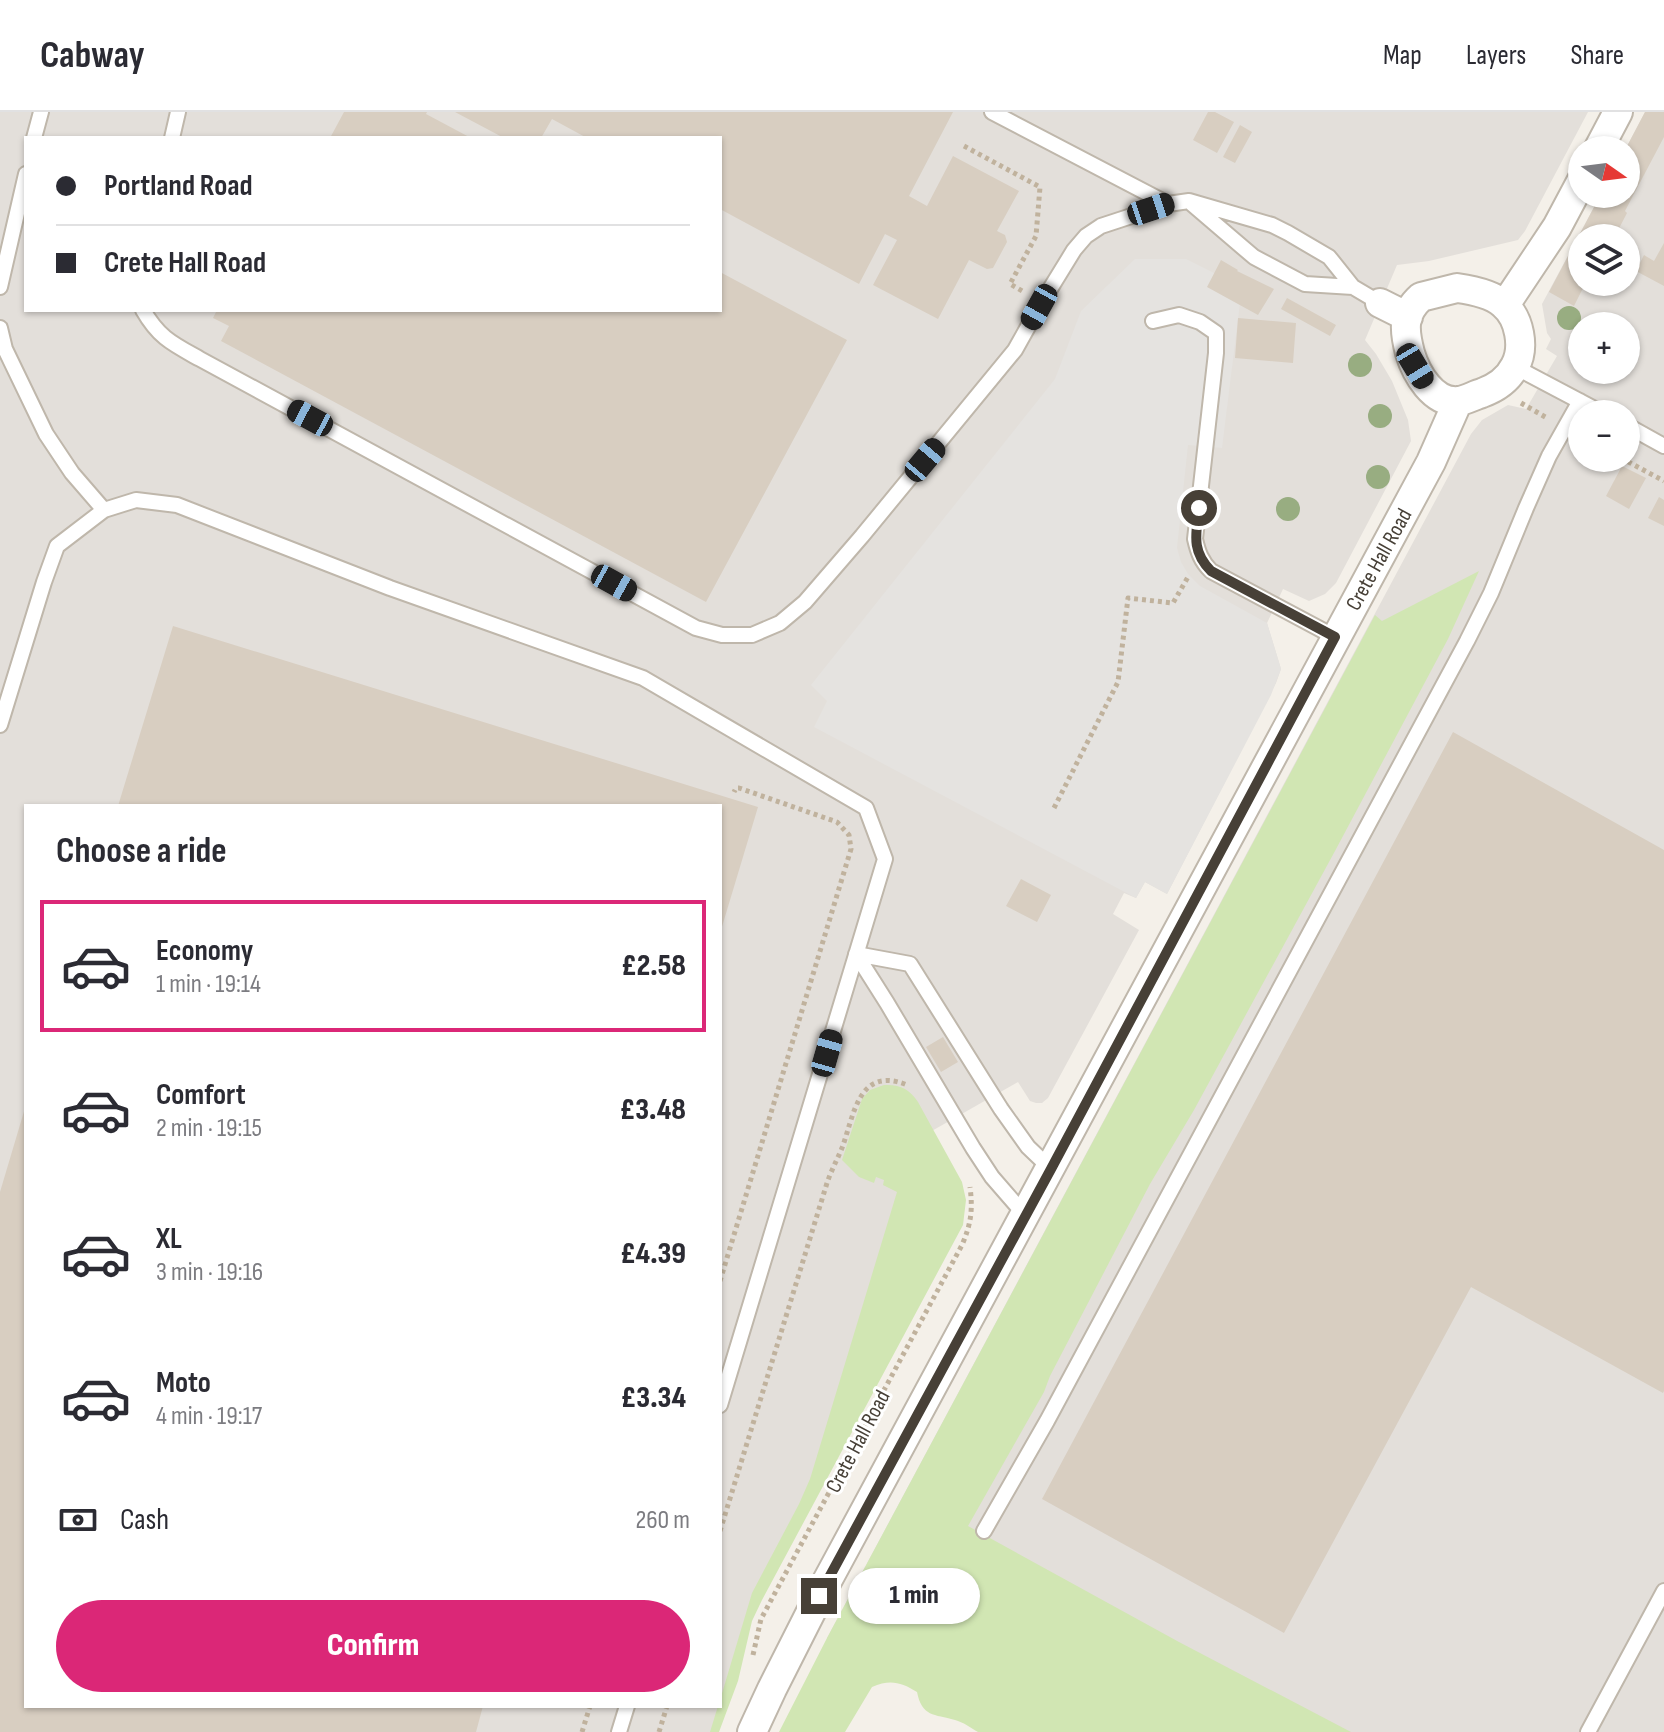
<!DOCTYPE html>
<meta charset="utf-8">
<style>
:root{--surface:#fff;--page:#f7f7f7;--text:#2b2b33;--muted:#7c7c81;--line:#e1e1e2;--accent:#db2777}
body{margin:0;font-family:"Sofia Sans Condensed",sans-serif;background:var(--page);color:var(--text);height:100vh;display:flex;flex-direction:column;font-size:30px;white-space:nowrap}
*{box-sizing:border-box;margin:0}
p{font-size:26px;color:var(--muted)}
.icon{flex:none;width:44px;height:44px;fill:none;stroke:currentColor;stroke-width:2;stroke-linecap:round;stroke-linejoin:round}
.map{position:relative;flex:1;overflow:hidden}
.drawer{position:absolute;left:24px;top:692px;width:698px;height:904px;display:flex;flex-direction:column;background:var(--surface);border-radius:0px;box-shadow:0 2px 6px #0004}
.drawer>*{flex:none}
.hud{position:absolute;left:24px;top:24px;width:698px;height:176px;border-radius:0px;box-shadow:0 2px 6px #0004;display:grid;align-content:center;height:176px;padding:0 32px;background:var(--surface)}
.needle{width:52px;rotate:104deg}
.tools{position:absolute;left:1568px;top:24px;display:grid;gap:16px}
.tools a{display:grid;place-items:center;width:72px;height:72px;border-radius:50%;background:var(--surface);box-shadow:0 2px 6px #0004;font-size:40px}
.end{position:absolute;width:36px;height:36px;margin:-18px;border:10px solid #474037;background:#fff;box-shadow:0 0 0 4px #fff}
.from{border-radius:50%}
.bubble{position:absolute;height:56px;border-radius:28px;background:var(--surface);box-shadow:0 2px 6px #0004;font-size:26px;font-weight:800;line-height:56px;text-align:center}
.car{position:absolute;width:24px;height:48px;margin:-24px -12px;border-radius:10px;box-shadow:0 0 6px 2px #0007;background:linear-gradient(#222 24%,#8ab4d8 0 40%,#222 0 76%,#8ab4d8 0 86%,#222 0)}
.hud b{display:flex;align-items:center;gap:28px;height:76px;font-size:30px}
.hud b+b{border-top:2px solid var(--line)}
.hud i{width:20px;height:20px;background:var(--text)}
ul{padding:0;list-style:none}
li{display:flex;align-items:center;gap:24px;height:132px;margin:0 16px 12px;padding:0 16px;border:4px solid transparent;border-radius:0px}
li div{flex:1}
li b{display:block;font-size:30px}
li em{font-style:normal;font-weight:800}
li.current{border-color:var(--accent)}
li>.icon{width:72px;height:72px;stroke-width:1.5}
h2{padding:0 32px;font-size:36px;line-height:96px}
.pay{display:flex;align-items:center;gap:20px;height:88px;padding:0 32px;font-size:30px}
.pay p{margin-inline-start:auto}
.button{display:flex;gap:16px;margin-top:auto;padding:16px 32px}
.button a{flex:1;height:92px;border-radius:48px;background:var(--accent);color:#fff;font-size:32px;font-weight:800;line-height:92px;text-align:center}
header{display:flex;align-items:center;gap:48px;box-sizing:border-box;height:112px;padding:0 40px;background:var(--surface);border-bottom:2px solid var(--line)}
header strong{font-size:38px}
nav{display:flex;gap:44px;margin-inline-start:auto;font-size:28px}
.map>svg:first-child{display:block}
</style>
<header>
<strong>Cabway</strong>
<nav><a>Map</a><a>Layers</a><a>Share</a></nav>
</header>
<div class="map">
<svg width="1664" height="1620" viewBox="0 0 1664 1620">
<rect width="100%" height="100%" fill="#f4f0e9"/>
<path fill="#e3dfda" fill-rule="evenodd" d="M0,0H1588L1525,119L1518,128L1429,149L1397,153L1365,228L1376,242L1392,269L1408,308L1411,329L1336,471L1325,482L1309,489L1283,477L1267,511L1281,557L1276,571L1167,782L1145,770L1136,786L1124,781L1113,802L1139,818L1048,986L1042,991H1036L1030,989L1018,970L930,1020L959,1069L756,1489L716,1620H0ZM26,26H720V198H26ZM26,694H720V1594H26Z
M1645,0H1664V1620H1004L827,1526L1471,322L1482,308L1508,293L1526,297L1557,244L1546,237L1551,227L1547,221L1542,192L1601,82H1626L1625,38ZM1582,126H1626V170H1582ZM1582,214H1626V258H1582ZM1582,302H1626V346H1582Z"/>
<path fill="#d1e6b3" d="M1479,459L1448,527L1335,739L1194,998L1150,1072L1050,1264L1044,1280L968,1414L1179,1530L1351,1620H978C971,1616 963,1610 955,1608C934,1602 922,1605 917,1580C901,1570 890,1567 872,1575L845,1620H779L827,1526L1375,503L1382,509Z
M884,973C899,972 910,977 918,990L962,1070L966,1088L963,1113L762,1488L752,1509L738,1569L719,1620H710L718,1594H720V1588L752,1481L799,1392L810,1367L897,1080L883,1073L884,1068L876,1065L874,1071L859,1065L842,1048L862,987L870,978Z"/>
<path fill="#e5e3e0" d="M1135,147H1186L1242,175L1222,336L1188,333L1177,436L1181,450L1188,462L1200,474L1267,511L1281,557L1271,583L1167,782L1145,770L1136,786L814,615L827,589L811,573L1055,267L1081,199Z"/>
<path fill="#d8cec1" d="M344,0H427L426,2L471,26H330Z
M455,0H953L909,84L927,94L953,44L1019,79L997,119L1005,123L1007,130L993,156L987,157L969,148L938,207L873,173L897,128L885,122L859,172L720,97V26H587L552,7L541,26H504Z
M1208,0H1215L1234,10L1217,41L1193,28Z
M1645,0H1664V25L1625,99L1627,101L1614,126H1582V170H1586L1574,194L1549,180L1601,82H1626L1625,38Z
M1240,13L1252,20L1235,51L1223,45Z
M1664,131V174L1636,159L1644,143L1654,149Z
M1221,148L1238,158L1237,159L1274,177L1258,203L1207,175Z
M720,160L847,228L706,490L221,229L229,214L213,206L217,198H720Z
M1287,186L1336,213L1330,224L1281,197Z
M1238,206L1296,211L1293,251L1235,246Z
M1622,354L1646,366L1629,397L1606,384Z
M1659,385L1664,388V414L1648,406Z
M173,514L758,695L721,818L720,694H118Z
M1453,620L1664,738V1279L1663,1281L1471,1175L1284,1521L1042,1387Z
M1021,767L1051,783L1037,810L1006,794Z
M943,925L958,950L941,960L926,935Z
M25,996L26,1594H483L476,1620H0V1080Z"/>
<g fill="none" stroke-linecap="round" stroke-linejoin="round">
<g stroke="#bfb7ab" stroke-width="18">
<path id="lane" d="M992,0L1168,92
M34,26L41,0
M172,26L178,0
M1192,92L1254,145L1305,172L1353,175
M0,175L26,62
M143,198C159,226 173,232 200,247L696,516L722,523H752L780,511L805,490L862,424L1015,238L1039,195L1074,138L1086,124L1101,114L1168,92L1189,89L1272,113L1288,121L1329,145L1353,175L1380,191
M1153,209L1179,203L1200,210L1216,221V241L1195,427C1198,440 1201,449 1211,459L1335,525
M0,216L5,237L46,322L72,361L104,398
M1515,255L1604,302
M1626,313L1664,334
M0,613L44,470L57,434L104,398L136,388L177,393L390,476L643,566L866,696L885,747L720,1293
M856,842L887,891L973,1036L992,1065L1025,1103
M856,842L910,852L1001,997L1028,1035L1051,1057
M984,1419L1047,1309L1467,529L1491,481L1526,396L1549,344L1580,289
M619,1620L627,1594
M1588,1620L1664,1479"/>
</g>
<g stroke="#bfb7ab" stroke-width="32">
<path id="street" d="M1598,38L1618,0
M1457,176C1471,178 1492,182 1503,192C1520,206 1525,236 1515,254C1508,268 1496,276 1482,281C1475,283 1466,288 1459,289C1433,292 1416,261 1410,241C1404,218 1402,202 1421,185Z
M1380,191L1408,205
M1505,193L1557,115L1582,68
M752,1620L772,1577L819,1484L1431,350L1458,289"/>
</g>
<path stroke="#c0b29d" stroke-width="5" stroke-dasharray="4 4" stroke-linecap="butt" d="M964,34L1040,75L1036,124L1010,172L1024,180
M1521,291L1547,306
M1621,346L1664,369
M1054,696L1118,570L1128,486L1173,491L1188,465
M720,1169L851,737L849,723L837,710L739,676H736L734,680
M720,1419L827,1071C831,1059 837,1048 842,1036C854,1004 858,953 907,973
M753,1543L761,1507L962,1133C971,1112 973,1098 970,1075
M582,1620L590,1594
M659,1620L667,1594"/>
<use href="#lane" stroke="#fff" stroke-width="14"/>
<use href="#street" stroke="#fff" stroke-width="28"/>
</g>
<g fill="#98ad81">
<circle cx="1569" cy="206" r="12"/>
<circle cx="1360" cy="253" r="12"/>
<circle cx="1380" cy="304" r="12"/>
<circle cx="1378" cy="365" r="12"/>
<circle cx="1288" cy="397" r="12"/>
</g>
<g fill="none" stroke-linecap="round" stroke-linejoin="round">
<path stroke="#474037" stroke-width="10" d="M819,1484L1051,1057L1335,525L1211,459C1191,439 1196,422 1199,396"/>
</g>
<g text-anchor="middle" stroke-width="6" stroke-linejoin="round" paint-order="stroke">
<g font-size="22" fill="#474037" stroke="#fff">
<text transform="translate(1378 447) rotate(-61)" y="8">Crete Hall Road</text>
<text transform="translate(857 1329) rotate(-62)" y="8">Crete Hall Road</text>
</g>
</g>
</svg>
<div class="tools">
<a><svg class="needle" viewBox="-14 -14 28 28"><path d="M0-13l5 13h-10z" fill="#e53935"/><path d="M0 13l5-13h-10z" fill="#7c7c81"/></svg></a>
<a><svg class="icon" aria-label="layers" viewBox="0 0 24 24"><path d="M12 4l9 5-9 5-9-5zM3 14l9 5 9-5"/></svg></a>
<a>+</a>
<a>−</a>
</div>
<i class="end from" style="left:1199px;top:396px"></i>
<i class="end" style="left:819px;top:1484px"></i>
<div class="bubble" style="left:848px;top:1456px;width:132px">1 min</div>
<i class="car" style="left:1151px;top:97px;rotate:72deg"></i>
<i class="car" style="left:1039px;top:195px;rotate:209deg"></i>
<i class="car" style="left:1415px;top:254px;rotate:149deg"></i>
<i class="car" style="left:310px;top:306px;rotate:298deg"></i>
<i class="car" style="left:925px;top:348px;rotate:40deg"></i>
<i class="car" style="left:614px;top:471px;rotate:119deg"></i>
<i class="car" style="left:827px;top:941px;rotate:16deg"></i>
<div class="hud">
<b><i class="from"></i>Portland Road</b>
<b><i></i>Crete Hall Road</b>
</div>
<section class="drawer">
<h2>Choose a ride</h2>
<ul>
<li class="current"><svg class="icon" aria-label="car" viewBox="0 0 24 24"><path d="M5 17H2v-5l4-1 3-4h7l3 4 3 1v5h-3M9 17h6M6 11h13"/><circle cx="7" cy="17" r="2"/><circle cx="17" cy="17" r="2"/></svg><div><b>Economy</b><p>1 min · 19:14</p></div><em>£2.58</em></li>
<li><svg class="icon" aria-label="car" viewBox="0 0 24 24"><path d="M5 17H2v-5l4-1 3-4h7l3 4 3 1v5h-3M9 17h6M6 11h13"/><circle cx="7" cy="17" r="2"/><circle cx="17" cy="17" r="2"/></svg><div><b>Comfort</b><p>2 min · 19:15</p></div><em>£3.48</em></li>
<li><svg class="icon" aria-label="car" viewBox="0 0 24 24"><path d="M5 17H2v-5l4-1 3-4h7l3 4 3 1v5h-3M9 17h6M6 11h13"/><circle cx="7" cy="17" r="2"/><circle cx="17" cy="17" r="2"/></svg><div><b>XL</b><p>3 min · 19:16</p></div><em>£4.39</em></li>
<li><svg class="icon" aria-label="car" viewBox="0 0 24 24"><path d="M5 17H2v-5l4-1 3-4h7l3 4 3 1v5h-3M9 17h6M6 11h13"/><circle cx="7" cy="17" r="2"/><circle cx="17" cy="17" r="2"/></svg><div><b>Moto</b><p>4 min · 19:17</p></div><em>£3.34</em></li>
</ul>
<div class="pay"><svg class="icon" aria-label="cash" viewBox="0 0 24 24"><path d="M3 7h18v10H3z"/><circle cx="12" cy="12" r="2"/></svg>Cash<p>260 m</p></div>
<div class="button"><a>Confirm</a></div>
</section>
</div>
